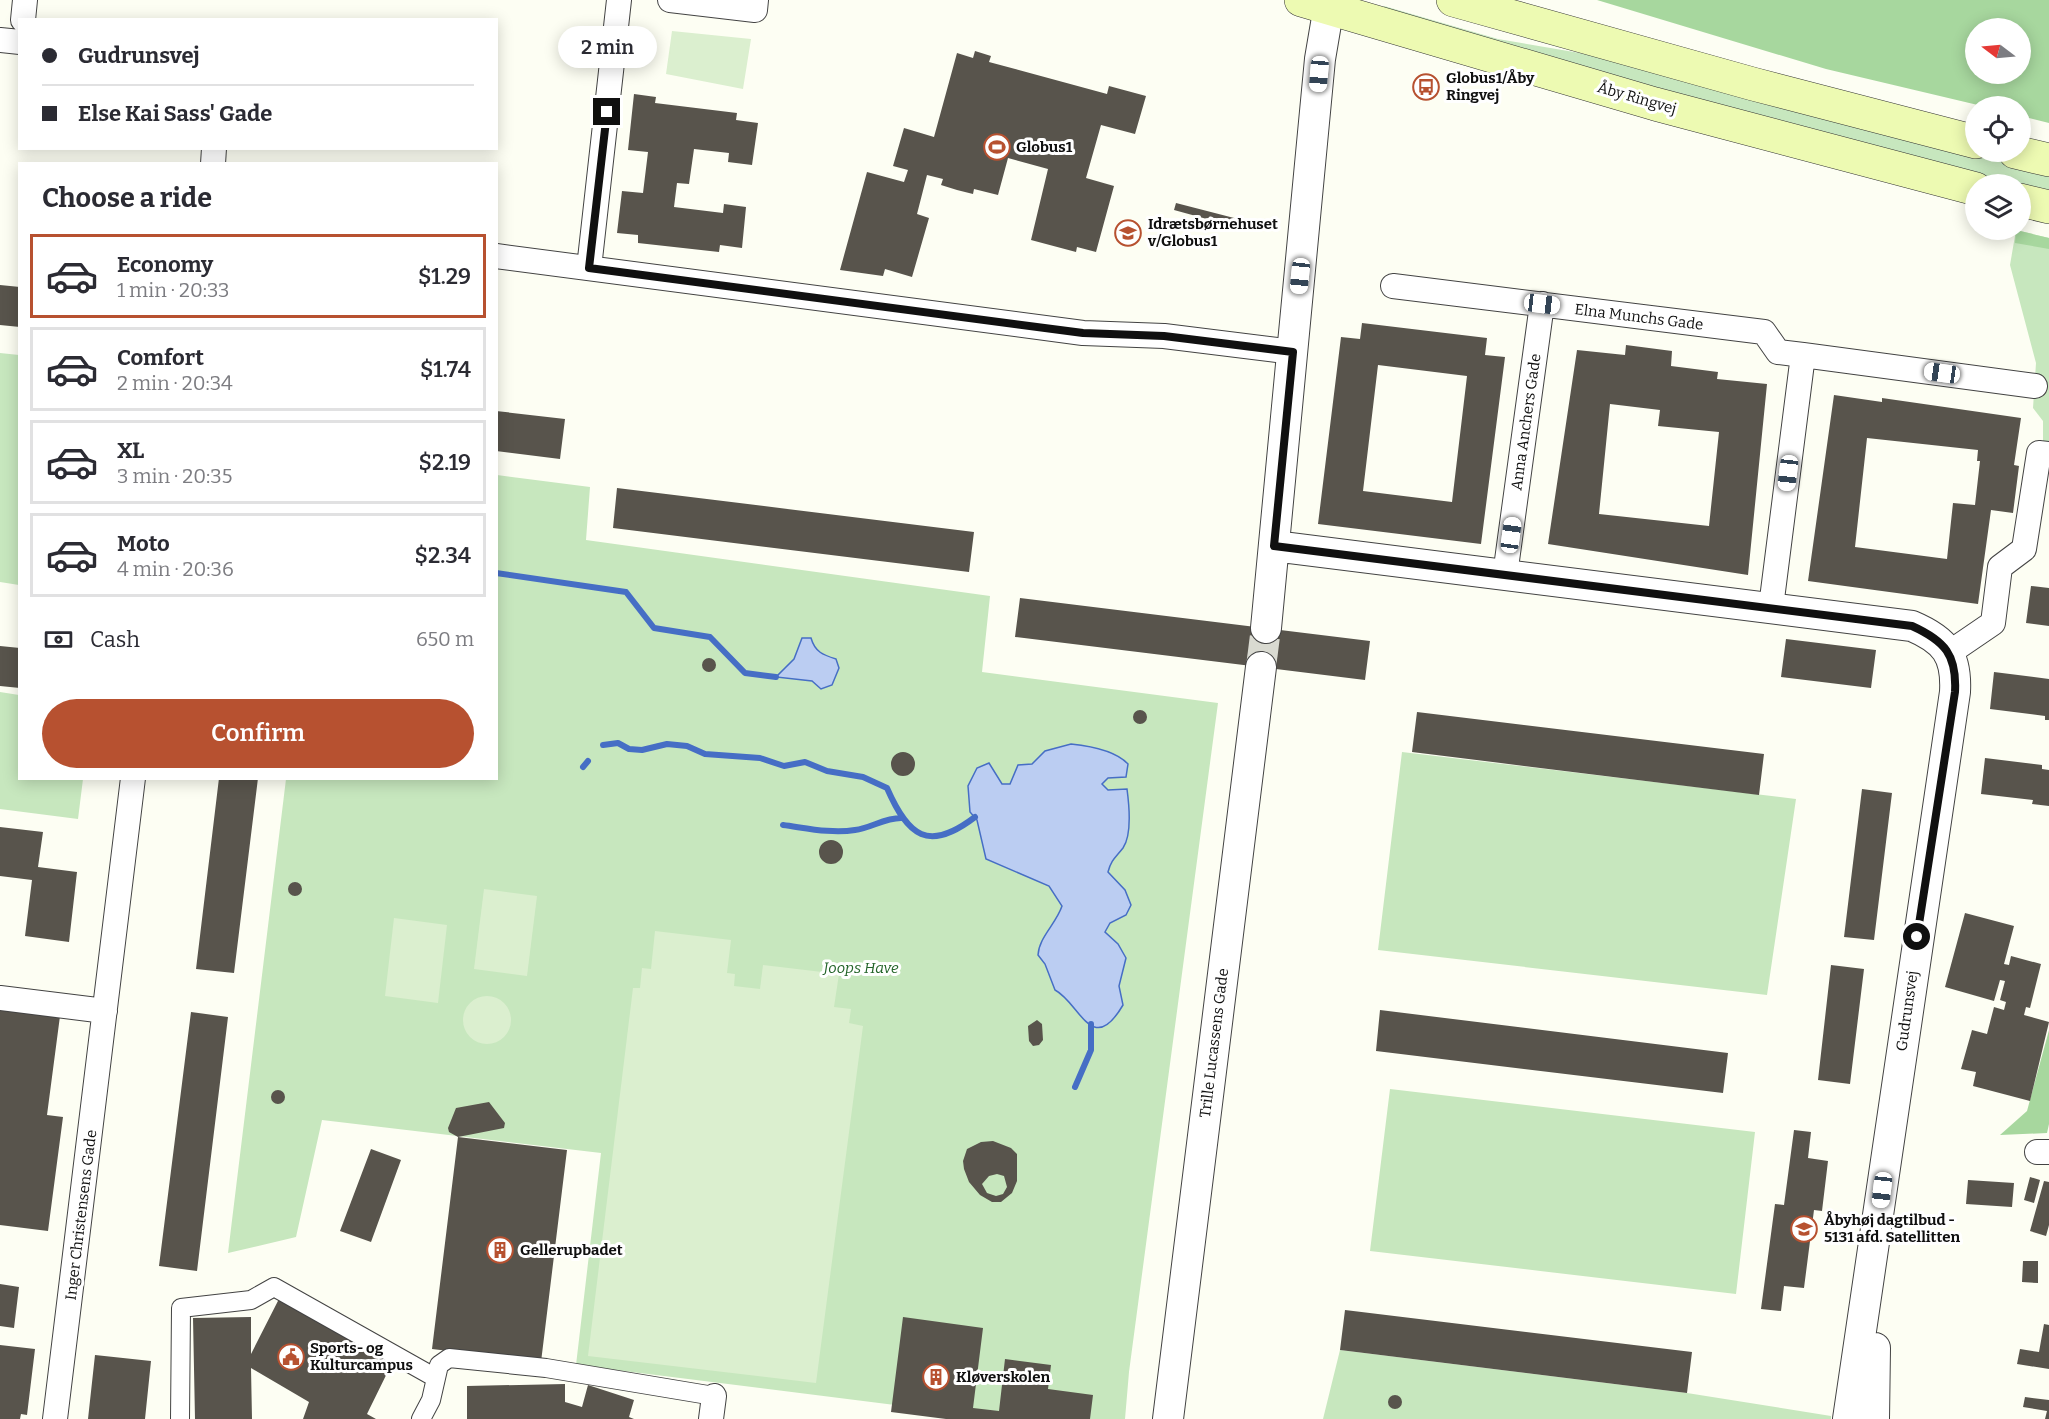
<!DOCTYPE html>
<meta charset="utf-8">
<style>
:root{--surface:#fff;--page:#f2f2f3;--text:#2b2b33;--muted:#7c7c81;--line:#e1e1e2;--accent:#b75130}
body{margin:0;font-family:Bitter,serif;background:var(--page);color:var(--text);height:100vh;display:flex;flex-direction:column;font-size:22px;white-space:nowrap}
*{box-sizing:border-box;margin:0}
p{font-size:20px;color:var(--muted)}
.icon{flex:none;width:33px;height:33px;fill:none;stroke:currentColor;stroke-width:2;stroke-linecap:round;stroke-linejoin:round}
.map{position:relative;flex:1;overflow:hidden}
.panel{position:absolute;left:18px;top:162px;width:480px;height:618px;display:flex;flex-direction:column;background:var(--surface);border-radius:0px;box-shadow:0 3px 15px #0003}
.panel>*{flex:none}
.top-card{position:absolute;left:18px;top:18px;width:480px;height:132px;border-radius:0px;box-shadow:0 3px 15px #0003;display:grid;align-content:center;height:132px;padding:0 24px;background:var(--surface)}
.needle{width:39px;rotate:286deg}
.buttons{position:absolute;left:1965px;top:18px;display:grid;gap:12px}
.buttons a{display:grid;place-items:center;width:66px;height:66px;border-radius:50%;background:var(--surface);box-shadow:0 3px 15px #0003;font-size:30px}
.end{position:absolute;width:27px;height:27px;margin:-14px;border:8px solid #101010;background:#fff;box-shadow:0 0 0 3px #fff}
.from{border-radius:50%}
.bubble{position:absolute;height:42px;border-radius:21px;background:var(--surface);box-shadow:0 3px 15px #0003;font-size:20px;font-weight:600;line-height:42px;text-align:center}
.car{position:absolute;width:18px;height:36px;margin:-18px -9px;border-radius:8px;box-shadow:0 0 4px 2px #0007;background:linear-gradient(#fff 24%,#345 0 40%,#fff 0 76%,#345 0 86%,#fff 0)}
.top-card b{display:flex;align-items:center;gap:21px;height:57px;font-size:22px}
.top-card b+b{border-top:2px solid var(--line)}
.top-card i{width:15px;height:15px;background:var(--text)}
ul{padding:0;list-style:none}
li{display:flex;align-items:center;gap:18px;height:84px;margin:0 12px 9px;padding:0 12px;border:3px solid var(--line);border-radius:0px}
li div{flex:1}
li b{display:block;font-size:22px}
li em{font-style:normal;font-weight:600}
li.selected{border-color:var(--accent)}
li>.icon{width:54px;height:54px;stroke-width:1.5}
h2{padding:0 24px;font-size:27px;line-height:72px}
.pay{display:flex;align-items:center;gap:15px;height:66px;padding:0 24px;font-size:22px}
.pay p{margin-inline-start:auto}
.primary-button{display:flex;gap:12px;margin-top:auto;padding:12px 24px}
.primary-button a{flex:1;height:69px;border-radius:36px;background:var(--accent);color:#fff;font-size:24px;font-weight:600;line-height:69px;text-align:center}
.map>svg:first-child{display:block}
</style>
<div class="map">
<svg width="2049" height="1419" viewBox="0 0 2049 1419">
<rect width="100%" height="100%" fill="#fdfef3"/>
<path fill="#c7e7be" d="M1384,6L1498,39L1609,58L2049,174V192L1782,123L1383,11Z
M2016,230L2049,238V453L2043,450V421L2033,408L2036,363L2010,265Z
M0,353L19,355V585L0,582Z
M497,475L590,487L586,540L990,596L982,672L1218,703L1129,1372L1125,1419H1006L576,1365L601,1153L322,1120L296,1237L228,1253L286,779L496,778Z
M0,692L19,695L20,778L83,779L78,819L0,809Z
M1402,752L1796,799L1767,995L1378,950Z
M1390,1089L1755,1132L1736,1294L1370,1251Z
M1340,1350L1687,1393L1831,1416V1419H1323Z"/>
<path fill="#a7d79e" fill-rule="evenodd" d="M1597,0H2049V123L2021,116L2020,106H1982L1826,69ZM1976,28H2020V74H1976Z
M2016,230L2049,238V249L2015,243Z
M2049,1030V1124L2047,1133L2000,1135L2027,1111Z"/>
<path fill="#dbefcf" d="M672,31L751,39L743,89L666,74Z
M484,889L537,896L527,976L474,969Z
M394,918L447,925L438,1003L385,996Z
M655,931L731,940L727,973L735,974L734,986L760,989L763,965L839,974L834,1007L851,1009L849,1023L863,1026L816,1383L588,1356L633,988H640L642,968L651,969Z
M463 1020a24 24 0 1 1 48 0a24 24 0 1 1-48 0Z"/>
<path fill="#bbcdf2" stroke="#466ec5" stroke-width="1.5" d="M802,638H811C815,652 823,655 836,659L839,668L832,685L821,689L812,681L776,677L794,659Z
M1071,744C1090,746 1115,750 1128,764L1126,777L1108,778L1102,784L1108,790L1127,789C1129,804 1132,835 1123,848C1116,857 1111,860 1108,872L1125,890L1131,905L1126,915L1110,923L1105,932L1118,944L1126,958L1119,986L1123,1005C1092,1058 1080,1003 1055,990L1045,964L1038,955C1039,937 1056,924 1062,906L1049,886L986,859L977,820L970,812L968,786L977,768L989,763L1002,784H1010L1018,765L1032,764L1045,751Z"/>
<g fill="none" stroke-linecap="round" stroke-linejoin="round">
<path stroke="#466ec5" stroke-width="6" d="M496,573L626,592L654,628L710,637L745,673L776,677
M603,745L618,743L629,749L642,750L667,744L687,746L705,754L760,758L784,766L805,762L827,771L863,777L887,788C908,836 928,853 975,817
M583,767L588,761
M783,825C806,828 832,834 855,830C871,828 884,818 901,818
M1075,1087L1091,1050V1024"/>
</g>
<path fill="#58544c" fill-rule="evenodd" d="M975,51L991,56L989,62L1107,94L1109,86L1146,96L1135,134L1101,125L1086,178L1114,186L1096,252L1077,247L1076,252L1031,240L1048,169L1008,158L998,195L974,189L973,194L957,190L941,185L943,179L927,175L917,214L929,218L912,277L885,269L883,276L840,270L867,172L904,182L908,170L893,166L904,128L934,137L957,53L973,58Z
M634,94L656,97L655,103L737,113L736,120L758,123L752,165L728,162L729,153L694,149L689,184L677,183L674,207L723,213L724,204L746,207L742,248L720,245L719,252L638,243V235L617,233L622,191L643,193L648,152L628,150Z
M1176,203L1238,219L1236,227L1174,210Z
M0,285L20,287V327L0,325Z
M1362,323L1487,338L1485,355L1505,357L1481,544L1318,524L1341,337L1360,339ZM1378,365L1467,376L1452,502L1363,491Z
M1626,345L1672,351L1671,366L1718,372L1717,379L1767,384L1748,575L1548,544L1577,350L1625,355ZM1610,404L1660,410L1658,426L1719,432L1709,526L1599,514Z
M1834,395L1882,402V398L2021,418L2014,465L2019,466L2013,513L1991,510L1978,604L1808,581ZM1867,438L1978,450L1977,461H1980L1975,505L1953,503L1947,559L1855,547Z
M496,411L565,419L560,459L496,451Z
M617,488L974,532L969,572L613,528Z
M2031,586L2049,588V626L2026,623Z
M1020,598L1370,641L1365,680L1015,637Z
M1786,639L1876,650L1871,688L1781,677Z
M0,646L20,648V688L0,686Z
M702 665a7 7 0 1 1 14 0a7 7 0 1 1-14 0Z
M1994,672L2049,679V720H2045V716L1990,709Z
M1133 717a7 7 0 1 1 14 0a7 7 0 1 1-14 0Z
M1417,712L1764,754L1759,795L1412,752Z
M891 764a12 12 0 1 1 24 0a12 12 0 1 1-24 0Z
M1985,758L2042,765V769L2049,770V806L2032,804L2033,800L1981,794Z
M219,778H258L234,973L196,969Z
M1862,789L1892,793L1874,940L1844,937Z
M0,827L43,832L38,867L77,872L69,942L25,936L32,880L0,876Z
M819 852a12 12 0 1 1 24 0a12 12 0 1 1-24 0Z
M288 889a7 7 0 1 1 14 0a7 7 0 1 1-14 0Z
M1965,913L2014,926L2004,964L2009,965L2011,956L2041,964L2030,1008L2026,1007L2024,1015L2049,1022L2030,1101L1973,1086L1976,1072L1961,1069L1972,1030L1987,1034L1994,1007L2004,1010L2006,1002L2000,1000L2005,981L2000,980L1994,1001L1945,987Z
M1831,965L1864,969L1850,1084L1818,1080Z
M0,1008L60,1016L47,1115L63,1117L48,1231L0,1225Z
M1380,1010L1728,1053L1723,1093L1376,1051Z
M191,1012L228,1017L197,1271L159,1266Z
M1037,1020L1042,1024L1043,1040L1039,1045L1033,1046L1029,1041L1028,1026Z
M271 1097a7 7 0 1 1 14 0a7 7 0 1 1-14 0Z
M489,1102L505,1123L504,1128L458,1137L567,1150L541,1362L432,1349L458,1137L449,1132L448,1128L456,1108Z
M1794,1130L1811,1132L1808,1158L1828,1161L1822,1211L1814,1210L1804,1288L1784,1286L1781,1311L1761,1309L1775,1204L1784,1205Z
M993,1141L1011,1148L1017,1154V1181L1012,1193L1001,1202H992L980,1195L969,1182L964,1169L963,1161L967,1149L981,1142ZM997,1174L1004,1176L1007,1187L1003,1194L996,1196L987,1193L982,1184L989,1176Z
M371,1149L401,1160L371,1242L340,1231Z
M2030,1177L2040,1180L2034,1203L2024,1200Z
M1968,1180L2014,1183L2012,1207L1966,1204Z
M2044,1181L2049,1182V1225L2046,1236L2030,1231Z
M2023,1261H2038V1283L2022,1282Z
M0,1284L19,1287L14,1328L0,1326Z
M281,1295L394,1359L367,1414L376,1419H303L309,1402L251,1368L252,1419H195L193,1318L251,1317V1354Z
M1345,1310L1692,1352L1687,1393L1340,1350Z
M903,1317L983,1328L973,1408L999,1411L1005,1359L1051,1365L1048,1389L1093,1395L1090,1419H946L891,1412Z
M2044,1324L2049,1325V1369L2017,1364L2020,1349L2039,1352Z
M0,1345L35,1349L27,1415L21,1414L20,1419H0Z
M95,1355L151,1361L145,1419H88Z
M565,1384V1402L582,1407L588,1385L634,1400L629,1417L634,1419H467V1386Z
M1388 1402a7 7 0 1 1 14 0a7 7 0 1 1-14 0Z
M2025,1397L2049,1400V1419H2045L2047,1411L2023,1407Z"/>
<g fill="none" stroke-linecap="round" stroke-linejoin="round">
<path stroke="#d9dad1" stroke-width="30" stroke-dasharray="30 15" stroke-linecap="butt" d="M1261,667L1266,628"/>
<g stroke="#434343" stroke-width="20">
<path id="pedestrian" d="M180,1419L181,1308L251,1300L274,1287L434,1377
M421,1419L431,1400L439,1365L449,1358L546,1368L714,1396"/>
</g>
<g stroke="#434343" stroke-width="26">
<path id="minor" d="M670,0L755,10L756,0
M23,20L25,0
M0,40L20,42
M213,164L214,148
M496,256L1083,333L1164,336L1293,352
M589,268L619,0
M1393,286L1764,332L1778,352L1803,355
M1505,575L1542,304
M1771,607L1803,355L2035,386
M1949,653L1993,623L2000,567L2024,549L2039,453L2049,454
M0,998L105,1011
M2037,1152H2049
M55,1419L133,778
M711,1419L714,1396"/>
</g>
<g stroke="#434343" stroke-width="32">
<path id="tertiary" d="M1274,546L1912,626C1945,640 1957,655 1955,692L1848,1419
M1266,628L1320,59L1330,0
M1168,1419L1261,667
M1874,1419L1875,1348"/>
</g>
<g stroke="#323232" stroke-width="34">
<path id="secondary" d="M1301,0L1655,104L1976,189
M1453,0L1753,84L1976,142
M2015,152L2049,160
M2020,200L2049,207"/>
</g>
<use href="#pedestrian" stroke="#fff" stroke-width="18"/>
<use href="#minor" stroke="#fff" stroke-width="24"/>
<use href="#tertiary" stroke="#fff" stroke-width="30"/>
<use href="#secondary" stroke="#edfab2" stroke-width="33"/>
</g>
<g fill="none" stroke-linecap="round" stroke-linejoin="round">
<path stroke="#101010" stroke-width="8" d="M607,112L589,268L1083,333L1164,336L1293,352L1274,546L1912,626C1945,641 1957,655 1955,692L1917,937"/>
</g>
<defs>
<g id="bus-ring" transform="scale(1.35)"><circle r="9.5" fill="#fff" stroke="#b75130" stroke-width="1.5"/><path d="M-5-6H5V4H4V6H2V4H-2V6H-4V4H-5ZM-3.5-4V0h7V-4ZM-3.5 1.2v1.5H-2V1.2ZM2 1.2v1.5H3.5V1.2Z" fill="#b75130"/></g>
<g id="stadium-ring" transform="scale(1.35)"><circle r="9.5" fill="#fff" stroke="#b75130" stroke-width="1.5"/><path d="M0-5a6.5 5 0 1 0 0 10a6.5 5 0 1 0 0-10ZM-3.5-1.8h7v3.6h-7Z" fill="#b75130"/></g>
<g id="school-ring" transform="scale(1.35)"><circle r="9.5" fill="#fff" stroke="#b75130" stroke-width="1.5"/><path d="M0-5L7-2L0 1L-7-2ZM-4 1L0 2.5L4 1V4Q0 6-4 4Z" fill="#b75130"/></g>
<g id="building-ring" transform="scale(1.35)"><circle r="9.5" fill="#fff" stroke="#b75130" stroke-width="1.5"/><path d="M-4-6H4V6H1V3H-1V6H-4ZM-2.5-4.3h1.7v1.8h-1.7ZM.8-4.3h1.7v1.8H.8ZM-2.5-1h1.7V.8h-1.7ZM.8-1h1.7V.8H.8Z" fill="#b75130"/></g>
<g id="civic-ring" transform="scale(1.35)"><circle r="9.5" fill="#fff" stroke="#b75130" stroke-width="1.5"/><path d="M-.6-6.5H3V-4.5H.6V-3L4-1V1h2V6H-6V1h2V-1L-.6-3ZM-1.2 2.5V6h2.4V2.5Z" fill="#b75130"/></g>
</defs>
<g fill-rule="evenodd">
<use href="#bus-ring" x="1426" y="87"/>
<use href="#stadium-ring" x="997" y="147"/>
<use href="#school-ring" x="1128" y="233"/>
<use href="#school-ring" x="1804" y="1229"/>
<use href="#building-ring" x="500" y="1250"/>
<use href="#civic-ring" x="291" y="1357"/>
<use href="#building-ring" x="936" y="1377"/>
</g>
<g text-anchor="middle" stroke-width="6" stroke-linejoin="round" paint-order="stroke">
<g font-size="15" font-weight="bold" fill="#101010" stroke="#fff" text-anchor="start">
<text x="1446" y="83">Globus1/Åby<tspan x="1446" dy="17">Ringvej</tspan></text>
<text x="1016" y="152">Globus1</text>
<text x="1148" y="229">Idrætsbørnehuset<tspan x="1148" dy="17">v/Globus1</tspan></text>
<text x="1824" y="1225">Åbyhøj dagtilbud -<tspan x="1824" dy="17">5131 afd. Satellitten</tspan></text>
<text x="520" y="1255">Gellerupbadet</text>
<text x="310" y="1353">Sports- og<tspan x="310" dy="17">Kulturcampus</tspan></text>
<text x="956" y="1382">Kløverskolen</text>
</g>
<g font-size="15" fill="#101010" stroke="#fff">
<text transform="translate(1637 98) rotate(16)" y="5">Åby Ringvej</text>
<text transform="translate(1639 317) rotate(7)" y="5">Elna Munchs Gade</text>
<text transform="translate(1526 422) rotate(-82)" y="5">Anna Anchers Gade</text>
<text transform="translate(1907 1011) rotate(-82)" y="5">Gudrunsvej</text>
<text transform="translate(1214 1043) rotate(-83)" y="5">Trille Lucassens Gade</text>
<text transform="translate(81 1215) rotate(-83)" y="5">Inger Christensens Gade</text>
</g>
<g font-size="15" font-style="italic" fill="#236429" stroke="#fff">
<text x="861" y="973">Joops Have</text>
</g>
</g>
</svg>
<div class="buttons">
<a><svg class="needle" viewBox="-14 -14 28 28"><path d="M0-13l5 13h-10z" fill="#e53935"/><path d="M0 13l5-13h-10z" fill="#7c7c81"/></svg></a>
<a><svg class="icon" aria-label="locate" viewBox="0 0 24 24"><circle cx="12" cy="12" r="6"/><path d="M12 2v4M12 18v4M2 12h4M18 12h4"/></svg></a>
<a><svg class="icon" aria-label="layers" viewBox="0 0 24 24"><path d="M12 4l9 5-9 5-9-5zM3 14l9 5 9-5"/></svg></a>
</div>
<i class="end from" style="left:1917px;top:937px"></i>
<i class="end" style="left:607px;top:112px"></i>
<div class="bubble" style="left:558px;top:26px;width:99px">2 min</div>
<i class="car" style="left:1319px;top:74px;rotate:185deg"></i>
<i class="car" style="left:1300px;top:276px;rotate:186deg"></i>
<i class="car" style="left:1542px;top:304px;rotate:97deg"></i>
<i class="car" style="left:1942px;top:373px;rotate:278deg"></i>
<i class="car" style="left:1788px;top:473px;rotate:187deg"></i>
<i class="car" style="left:1511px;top:535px;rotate:8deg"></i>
<i class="car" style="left:1882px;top:1190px;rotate:187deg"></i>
<div class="top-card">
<b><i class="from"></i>Gudrunsvej</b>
<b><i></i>Else Kai Sass' Gade</b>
</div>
<section class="panel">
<h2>Choose a ride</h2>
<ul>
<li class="selected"><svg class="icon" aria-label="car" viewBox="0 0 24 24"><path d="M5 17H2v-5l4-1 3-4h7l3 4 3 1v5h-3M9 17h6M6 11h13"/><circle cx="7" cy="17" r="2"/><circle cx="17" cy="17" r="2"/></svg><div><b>Economy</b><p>1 min · 20:33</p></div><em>$1.29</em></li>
<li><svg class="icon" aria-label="car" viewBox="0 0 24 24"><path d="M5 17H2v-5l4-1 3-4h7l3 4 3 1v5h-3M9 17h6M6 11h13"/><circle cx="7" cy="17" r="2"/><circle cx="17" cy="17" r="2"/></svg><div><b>Comfort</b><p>2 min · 20:34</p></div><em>$1.74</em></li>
<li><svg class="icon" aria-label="car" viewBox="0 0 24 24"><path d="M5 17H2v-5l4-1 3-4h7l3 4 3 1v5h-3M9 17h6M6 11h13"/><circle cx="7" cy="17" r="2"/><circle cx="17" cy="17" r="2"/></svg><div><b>XL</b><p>3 min · 20:35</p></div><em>$2.19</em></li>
<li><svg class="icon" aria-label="car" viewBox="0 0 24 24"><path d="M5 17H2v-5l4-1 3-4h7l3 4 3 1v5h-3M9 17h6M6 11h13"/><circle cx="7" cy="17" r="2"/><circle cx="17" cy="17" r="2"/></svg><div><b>Moto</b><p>4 min · 20:36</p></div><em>$2.34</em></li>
</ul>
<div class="pay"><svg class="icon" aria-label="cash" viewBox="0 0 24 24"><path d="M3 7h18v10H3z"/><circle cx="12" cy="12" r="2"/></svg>Cash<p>650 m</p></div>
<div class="primary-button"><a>Confirm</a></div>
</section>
</div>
